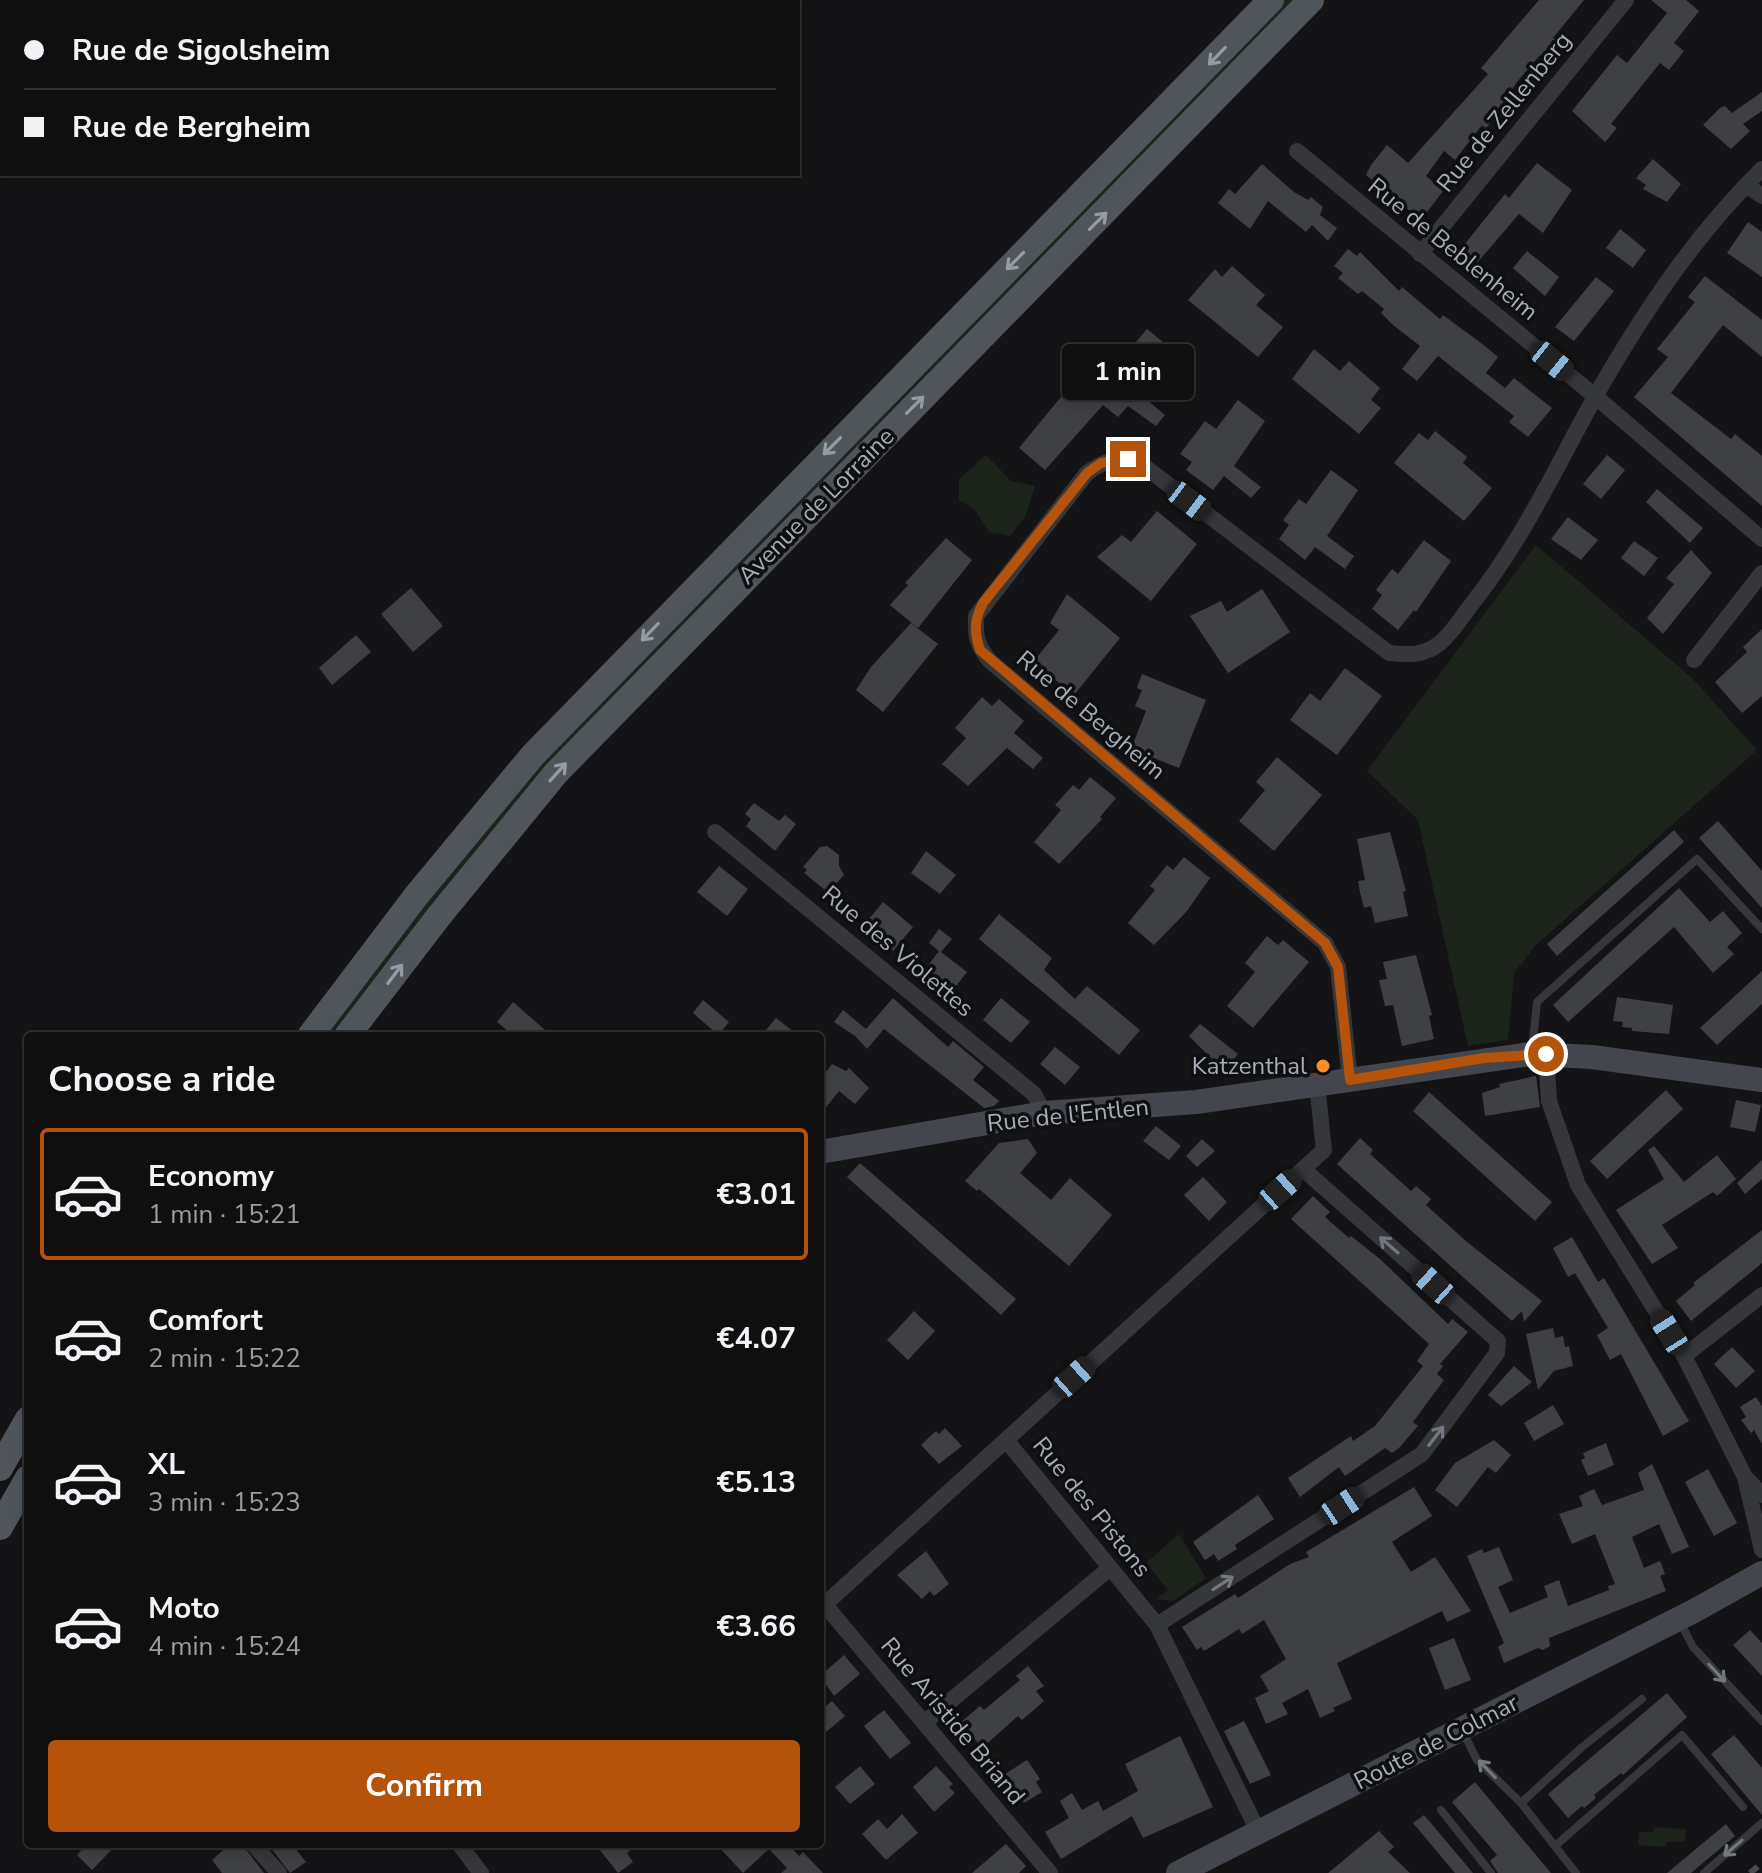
<!DOCTYPE html>
<meta charset="utf-8">
<style>
:root{--surface:#0f0f10;--page:#181819;--text:#f1f3f6;--muted:#9b9c9f;--line:#2f2f30;--accent:#b45309}
body{margin:0;font-family:"Nunito Sans",sans-serif;background:var(--page);color:var(--text);height:100vh;display:flex;flex-direction:column;font-size:30px;white-space:nowrap}
*{box-sizing:border-box;margin:0}
p{font-size:26px;color:var(--muted)}
.icon{flex:none;width:44px;height:44px;fill:none;stroke:currentColor;stroke-width:2;stroke-linecap:round;stroke-linejoin:round}
.map{position:relative;flex:1;overflow:hidden}
.side{position:absolute;left:24px;top:1032px;width:800px;height:816px;display:flex;flex-direction:column;background:var(--surface);border-radius:8px;box-shadow:0 4px 12px #0003,0 0 0 2px var(--line)}
.side>*{flex:none}
.hud{position:absolute;left:0px;top:0px;width:800px;height:176px;box-shadow:0 4px 12px #0003,0 0 0 2px var(--line);display:grid;align-content:center;height:176px;padding:0 24px;background:var(--surface)}
.end{position:absolute;width:36px;height:36px;margin:-18px;border:10px solid #b45309;background:#fff;box-shadow:0 0 0 4px #fff}
.from{border-radius:50%}
.bubble{position:absolute;height:56px;border-radius:8px;background:var(--surface);box-shadow:0 4px 12px #0003,0 0 0 2px var(--line);font-size:26px;font-weight:700;line-height:56px;text-align:center}
.car{position:absolute;width:24px;height:48px;margin:-24px -12px;border-radius:10px;box-shadow:0 0 6px 2px #0007;background:linear-gradient(#222 24%,#8ab4d8 0 40%,#222 0 76%,#8ab4d8 0 86%,#222 0)}
.hud b{display:flex;align-items:center;gap:28px;height:76px;font-size:30px}
.hud b+b{border-top:2px solid var(--line)}
.hud i{width:20px;height:20px;background:var(--text)}
ul{padding:0;list-style:none}
li{display:flex;align-items:center;gap:24px;height:132px;margin:0 16px 12px;padding:0 8px;border:4px solid transparent;border-radius:8px}
li div{flex:1}
li b{display:block;font-size:30px}
li em{font-style:normal;font-weight:700}
li.on{border-color:var(--accent)}
li>.icon{width:72px;height:72px;stroke-width:1.5}
h2{padding:0 24px;font-size:36px;line-height:96px}
.primary-button{display:flex;gap:16px;margin-top:auto;padding:16px 24px}
.primary-button a{flex:1;height:92px;border-radius:8px;background:var(--accent);color:#fff;font-size:32px;font-weight:700;line-height:92px;text-align:center}
.map>svg:first-child{display:block}
</style>
<div class="map">
<svg width="1762" height="1873" viewBox="0 0 1762 1873">
<rect width="100%" height="100%" fill="#141416"/>
<path fill="#1c241c" d="M1281,0H1297L578,735L483,841L333,1036H321L467,846L558,742Z
M986,455L1011,481L1035,486L1025,517L1010,536L989,532L975,510L959,500V479Z
M1536,545L1692,678L1757,750L1536,945L1514,973L1508,1040L1468,1046L1418,820L1367,771Z
M1179,1534L1206,1578L1173,1601L1157,1599L1168,1590L1146,1563Z
M1655,1827L1686,1829L1685,1841L1667,1842L1665,1847L1638,1845L1639,1832H1653Z"/>
<path fill="#3e4044" d="M1539,0H1584L1553,38L1558,41L1544,58L1540,55L1517,82L1486,129L1482,125L1455,160L1444,151L1426,176L1443,191L1421,220L1366,175L1371,165L1387,145L1408,163L1488,74L1481,68Z
M1651,0H1686L1699,11L1674,43L1684,51L1669,70L1660,63L1611,124L1617,128L1605,142L1572,111L1617,55L1627,63L1667,13Z
M1762,92V111L1743,124L1750,131L1731,149L1703,125L1720,108L1725,106L1732,113Z
M1653,159L1681,184L1667,202L1643,189L1646,185L1636,178Z
M1537,163L1572,190L1543,233L1519,214L1477,263L1460,250L1505,194L1509,198Z
M1262,164L1294,192L1308,200L1311,197L1323,207L1320,215L1337,228L1328,241L1312,225L1306,232L1268,201L1250,229L1218,203L1229,189L1235,194Z
M1748,222L1762,232V277L1727,253Z
M1620,229L1646,250L1633,268L1606,248Z
M1348,249L1357,256L1360,252L1399,291L1402,287L1440,319L1443,315L1485,346L1498,357L1486,373L1505,388L1514,378L1552,408L1528,437L1509,422L1514,416L1438,356L1417,381L1402,369L1420,346L1393,325L1381,313L1384,309L1362,291L1358,294L1338,278L1343,273L1334,266Z
M1527,251L1559,277L1545,296L1513,268Z
M1232,266L1265,295L1256,305L1283,327L1258,357L1188,300L1215,269L1222,277Z
M1705,276L1762,320V357L1723,325L1671,393L1731,439L1735,434L1762,456V506L1634,397L1668,357L1657,349L1695,302L1688,297Z
M1596,277L1614,291L1574,341L1555,327Z
M1147,329L1174,351L1140,394L1165,415L1156,426L1128,406L1118,417L1103,405L1045,470L1019,448L1074,381L1091,396Z
M1314,349L1340,371L1349,361L1380,388L1371,400L1381,408L1359,434L1292,379Z
M1238,400L1265,421L1234,466L1261,487L1251,498L1224,476L1213,490L1186,470L1192,462L1180,454L1205,421L1216,429Z
M1435,431L1467,457L1463,463L1492,488L1464,521L1394,463L1419,433L1428,440Z
M1607,455L1625,470L1601,499L1583,484Z
M1331,470L1358,490L1327,536L1354,556L1345,569L1315,547L1305,560L1279,539L1289,525L1283,520L1299,499L1306,504Z
M1657,489L1703,528L1690,543L1646,502Z
M1157,511L1197,544L1151,601L1097,557L1122,535L1131,542Z
M1568,517L1598,540L1581,560L1551,539Z
M946,538L972,560L918,628L890,605L908,585L905,583Z
M1424,540L1451,561L1416,612L1414,610L1398,630L1372,609L1382,595L1376,590L1392,569L1398,574Z
M1634,541L1658,558L1644,576L1621,558Z
M1691,550L1712,573L1663,634L1647,618L1674,584L1666,578Z
M411,588L443,626L413,652L381,614Z
M1262,589L1290,632L1228,673L1190,616L1221,601L1227,612Z
M1067,594L1120,638L1074,695L1033,662L1059,630L1050,623Z
M911,623L938,644L883,712L856,690L871,667Z
M1762,629V696L1742,713L1715,682L1747,652L1743,647Z
M356,635L371,652L332,685L319,668Z
M1345,668L1382,696L1337,755L1290,720L1310,693L1320,701Z
M1142,674L1206,700L1179,768L1131,749L1146,711L1135,706L1142,690L1137,688Z
M982,697L992,706L999,699L1024,721L1014,733L1043,758L1033,769L1007,748L968,786L942,764L966,738L955,728Z
M1277,757L1322,795L1274,851L1239,821L1265,790L1256,782Z
M1090,777L1116,798L1100,817L1102,819L1059,864L1034,842L1061,810L1055,805L1073,785L1079,790Z
M754,803L779,821L785,815L796,824L775,851L746,826L751,819L745,814Z
M1718,821L1762,871V908L1699,838Z
M1674,830L1684,842L1557,956L1547,944Z
M1390,832L1406,891L1403,892L1408,916L1375,923L1371,906L1364,908L1360,892L1358,881L1365,880L1357,839Z
M827,846L839,855V866L844,875L832,888L829,885L825,890L804,873L807,870L803,867L820,847Z
M926,851L956,875L940,894L911,873Z
M1184,857L1210,878L1187,911L1154,945L1128,923L1155,890L1150,886L1167,865L1173,870Z
M719,866L748,889L727,916L697,892Z
M1679,888L1710,922L1723,911L1742,933L1727,947L1734,954L1713,973L1674,927L1568,1022L1553,1005Z
M883,902L913,927L893,951L864,925Z
M999,914L1052,958L1044,970L1075,999L1087,986L1140,1030L1119,1055L979,939Z
M939,929L952,939L941,952L967,972L953,990L926,968L939,951L929,943Z
M1267,936L1278,945L1283,940L1309,962L1253,1028L1227,1006L1255,972L1245,963Z
M1416,955L1432,1015L1429,1016L1434,1039L1402,1046L1393,1005L1385,1006L1379,980L1387,979L1383,962Z
M1762,971V1004L1717,1045L1700,1028Z
M1617,997L1673,1005L1669,1034L1632,1031V1028L1622,1027L1623,1022L1613,1021Z
M893,998L948,1047L953,1041L984,1067L973,1080L999,1101L994,1106L984,1108L884,1029L867,1049L855,1036L834,1022L843,1010L866,1029Z
M1001,998L1030,1022L1011,1043L983,1020Z
M703,1000L729,1022L718,1035L693,1013Z
M513,1002L552,1036H514L497,1022Z
M776,1018L799,1036H761Z
M1200,1024L1238,1054L1224,1071L1189,1036Z
M1055,1047L1080,1067L1065,1085L1040,1064Z
M832,1064L846,1071L849,1068L869,1088L855,1104L839,1091L820,1115V1080Z
M1536,1076L1540,1107L1485,1116L1482,1093L1500,1087L1499,1084Z
M1666,1090L1683,1109L1607,1179L1590,1161Z
M1429,1092L1552,1202L1535,1221L1413,1111Z
M1736,1100L1761,1105L1755,1132L1730,1127Z
M1156,1126L1181,1146L1169,1160L1143,1141Z
M1360,1138L1373,1150L1370,1154L1411,1191L1416,1186L1431,1199L1426,1205L1467,1242L1542,1301L1524,1322L1522,1311L1512,1321L1337,1164Z
M1028,1139L1037,1153L1020,1173L1051,1200L1070,1178L1112,1215L1069,1266L979,1189L977,1191L965,1181L999,1143Z
M1202,1139L1215,1151L1197,1167L1186,1156Z
M1654,1146L1684,1182L1717,1155L1736,1179L1717,1196L1713,1192L1662,1225L1678,1248L1652,1264L1616,1210L1664,1179L1648,1150Z
M1762,1160V1179L1745,1194L1737,1183Z
M860,1163L1016,1299L1001,1315L847,1177Z
M1203,1177L1227,1202L1209,1221L1184,1195Z
M1313,1196L1330,1212L1325,1217L1349,1238L1351,1236L1380,1259L1448,1324L1452,1319L1468,1332L1440,1364L1443,1366L1437,1374L1444,1380L1413,1422L1418,1426L1399,1448L1392,1453L1385,1448L1345,1476L1339,1467L1300,1497L1288,1478L1351,1436L1353,1441L1375,1426L1423,1366L1417,1361L1429,1344L1291,1219Z
M1762,1230V1263L1691,1321L1676,1301L1695,1285L1693,1283Z
M1572,1237L1598,1282L1604,1278L1689,1421L1663,1436L1621,1354L1610,1360L1597,1335L1608,1328L1575,1273L1568,1277L1553,1248Z
M914,1311L935,1331L908,1360L887,1340Z
M1553,1328L1555,1338L1563,1336L1565,1347L1569,1346L1573,1366L1554,1371L1538,1390L1526,1334Z
M1732,1347L1755,1371L1736,1388L1714,1364Z
M1514,1366L1532,1382L1501,1406L1488,1395Z
M1756,1397L1762,1406V1444L1754,1430L1751,1433L1741,1420L1746,1417L1740,1407Z
M1553,1405L1564,1424L1534,1441L1524,1423Z
M945,1428L962,1446L939,1464L921,1445L936,1431L939,1434Z
M1494,1440L1511,1455L1496,1473L1488,1467L1457,1507L1435,1490L1455,1463Z
M1606,1443L1614,1465L1588,1476L1581,1460L1585,1458L1583,1453Z
M1652,1464L1689,1547L1672,1554L1659,1524L1632,1537L1644,1568L1660,1561L1665,1574L1660,1576L1666,1591L1549,1638L1550,1646L1543,1650L1538,1648L1504,1663L1498,1647L1504,1643L1467,1556L1482,1549L1484,1553L1499,1547L1513,1580L1498,1587L1510,1613L1548,1597L1544,1586L1559,1580L1568,1606L1609,1590L1608,1586L1615,1584L1595,1534L1572,1544L1559,1514L1583,1506L1579,1496L1594,1489L1602,1505L1644,1490L1638,1473Z
M1708,1469L1737,1523L1714,1536L1685,1482Z
M1414,1487L1432,1516L1392,1542L1411,1572L1435,1557L1471,1611L1447,1622L1442,1611L1337,1663L1352,1699L1333,1708L1335,1711L1320,1718L1308,1689L1282,1703L1288,1714L1266,1724L1255,1698L1269,1691L1260,1676L1286,1659L1264,1620L1242,1634L1239,1629L1204,1651L1201,1647L1197,1650L1182,1627L1235,1594L1238,1598L1290,1564L1309,1557L1306,1552Z
M1258,1495L1274,1519L1235,1545L1237,1549L1218,1561L1214,1554L1205,1560L1193,1542Z
M926,1551L949,1584L934,1596L930,1591L922,1599L897,1575Z
M1750,1630L1762,1643V1676L1733,1645Z
M1454,1638L1471,1680L1445,1690L1429,1648Z
M844,1655L860,1674L834,1696L820,1676Z
M1028,1666L1044,1686L1036,1691L1044,1701L1022,1720L1018,1716L982,1748L961,1722L980,1706L984,1710L1020,1680L1016,1676Z
M1667,1693L1687,1717L1623,1775L1621,1773L1594,1795L1596,1798L1584,1808L1582,1806L1568,1818L1548,1794Z
M832,1701L845,1716L820,1737V1711Z
M884,1710L911,1743L890,1759L864,1726Z
M1244,1721L1271,1775L1250,1784L1224,1731Z
M1734,1735L1762,1768V1815L1711,1754Z
M1180,1736L1213,1807L1143,1838L1132,1816L1061,1859L1045,1832L1069,1818L1060,1801L1072,1793L1082,1810L1098,1801L1103,1811L1138,1791L1125,1764Z
M1027,1760L1040,1779L1036,1782L1042,1792L1024,1803L1005,1774Z
M860,1766L875,1784L850,1804L835,1787Z
M936,1766L953,1784L949,1787L955,1793L934,1812L913,1787Z
M1475,1782L1509,1823L1551,1873H1498L1490,1861L1497,1855L1452,1802Z
M902,1814L918,1833L886,1860L862,1834L878,1819L887,1829Z
M1424,1815L1451,1847L1473,1873H1455L1413,1823Z
M1726,1824L1735,1836L1691,1873H1667Z
M1379,1831L1394,1847L1388,1852L1410,1873H1328Z
M87,1844H117L92,1870L77,1855Z
M230,1844H242L264,1873H222L212,1860Z
M268,1844H292L306,1862L290,1873Z
M595,1844H638L627,1853L633,1862L618,1873Z
M716,1844H788L799,1856L803,1852L823,1873H781L787,1868L769,1849L743,1873Z
M1006,1844L1026,1866L1019,1873H972Z"/>
<g fill="none" stroke-linecap="round" stroke-linejoin="round">
<path stroke="#35373b" stroke-width="8" d="M1532,1051L1537,1002L1697,859L1762,929
M1679,1620L1693,1647L1762,1721
M1462,1730L1477,1760L1521,1803L1576,1873
M1521,1803L1581,1748L1642,1699
M1441,1810L1491,1873
M1555,1846L1682,1735L1743,1807
M1704,1873L1762,1823"/>
<path stroke="#35373b" stroke-width="16" d="M1297,151L1596,397L1762,539
M1746,185L1762,196
M1420,254L1626,0
M1694,660L1762,573
M715,832L1034,1094L1044,1113
M1546,1054L1549,1101L1578,1185L1684,1356L1745,1477
M1350,1080L1338,967L1325,943L990,661C977,646 975,635 976,616L1087,473C1105,460 1118,456 1140,463L1389,653C1408,655 1424,656 1440,643C1452,633 1462,617 1471,605C1523,540 1556,467 1596,395C1643,313 1694,236 1762,169
M1684,1356L1762,1295
M1762,1495L1745,1477L1762,1550
M820,1599L1050,1873
M824,1605L1006,1440
M1157,1625L1422,1454L1497,1353L1498,1341L1303,1169
M924,1723L1110,1568
M1258,1831L1157,1625L1006,1440L1324,1150L1317,1085
M253,1844L279,1873
M459,1844L481,1873"/>
<path stroke="#43464c" stroke-width="24" d="M820,1152L1044,1113L1196,1102L1531,1054L1592,1057L1762,1080
M1178,1873L1694,1611L1762,1573"/>
<path stroke="#50555b" stroke-width="26" d="M310,1036L416,896L533,755L1271,0
M347,1036L439,916L556,773L1311,0
M0,1468L28,1419
M0,1527L28,1478"/>
<path stroke="#484b51" stroke-width="6" stroke-dasharray="10 8" stroke-linecap="butt" d="M1750,1873L1762,1863"/>
</g>
<defs><path id="oneway-shaft" d="M-6 0H5M1.5-3L5.5 0L1.5 3" fill="none" stroke-width="1.6" stroke-linecap="round" stroke-linejoin="round" transform="scale(2)"/></defs>
<g stroke="#949ca5">
<use href="#oneway-shaft" transform="translate(1217 56) rotate(134)"/>
<use href="#oneway-shaft" transform="translate(1098 221) rotate(-45)"/>
<use href="#oneway-shaft" transform="translate(1015 261) rotate(135)"/>
<use href="#oneway-shaft" transform="translate(915 405) rotate(-45)"/>
<use href="#oneway-shaft" transform="translate(832 446) rotate(135)"/>
<use href="#oneway-shaft" transform="translate(650 632) rotate(134)"/>
<use href="#oneway-shaft" transform="translate(558 772) rotate(-48)"/>
<use href="#oneway-shaft" transform="translate(395 974) rotate(-53)"/>
</g>
<g stroke="#737880">
<use href="#oneway-shaft" transform="translate(1389 1245) rotate(-139)"/>
<use href="#oneway-shaft" transform="translate(1436 1436) rotate(-53)"/>
<use href="#oneway-shaft" transform="translate(1223 1583) rotate(-33)"/>
<use href="#oneway-shaft" transform="translate(1717 1673) rotate(47)"/>
<use href="#oneway-shaft" transform="translate(1487 1769) rotate(-134)"/>
<use href="#oneway-shaft" transform="translate(1733 1848) rotate(139)"/>
</g>
<g fill="none" stroke-linecap="round" stroke-linejoin="round">
<path stroke="#b45309" stroke-width="10" d="M1128,459L1101,463L1087,473L983,603C974,620 974,632 980,650L1325,943L1338,967L1350,1080L1484,1058L1546,1054"/>
</g>
<circle fill="#ff8d23" stroke="#0f0f11" stroke-width="3" cx="1323" cy="1066" r="8"/>
<g text-anchor="middle" stroke-width="7" stroke-linejoin="round" paint-order="stroke">
<g font-size="24" fill="#a5aeb8" stroke="#0f0f11">
<text transform="translate(1504 112) rotate(-51)" y="8">Rue de Zellenberg</text>
<text transform="translate(1453 249) rotate(39)" y="8">Rue de Beblenheim</text>
<text transform="translate(816 506) rotate(-45)" y="8">Avenue de Lorraine</text>
<text transform="translate(1091 715) rotate(40)" y="8">Rue de Bergheim</text>
<text transform="translate(898 951) rotate(40)" y="8">Rue des Violettes</text>
<text transform="translate(1068 1115) rotate(-6)" y="8">Rue de l'Entlen</text>
<text transform="translate(1092 1507) rotate(51)" y="8">Rue des Pistons</text>
<text transform="translate(953 1721) rotate(50)" y="8">Rue Aristide Briand</text>
<text transform="translate(1436 1742) rotate(-27)" y="8">Route de Colmar</text>
</g>
<g font-size="24" fill="#a5aeb8" stroke="#0f0f11" text-anchor="end">
<text x="1307" y="1074">Katzenthal</text>
</g>
</g>
</svg>
<i class="end from" style="left:1546px;top:1054px"></i>
<i class="end" style="left:1128px;top:459px"></i>
<div class="bubble" style="left:1062px;top:344px;width:132px">1 min</div>
<i class="car" style="left:1552px;top:361px;rotate:129deg"></i>
<i class="car" style="left:1189px;top:501px;rotate:127deg"></i>
<i class="car" style="left:1280px;top:1190px;rotate:48deg"></i>
<i class="car" style="left:1433px;top:1284px;rotate:312deg"></i>
<i class="car" style="left:1669px;top:1332px;rotate:328deg"></i>
<i class="car" style="left:1074px;top:1377px;rotate:48deg"></i>
<i class="car" style="left:1342px;top:1506px;rotate:57deg"></i>
<div class="hud">
<b><i class="from"></i>Rue de Sigolsheim</b>
<b><i></i>Rue de Bergheim</b>
</div>
<section class="side">
<h2>Choose a ride</h2>
<ul>
<li class="on"><svg class="icon" aria-label="car" viewBox="0 0 24 24"><path d="M5 17H2v-5l4-1 3-4h7l3 4 3 1v5h-3M9 17h6M6 11h13"/><circle cx="7" cy="17" r="2"/><circle cx="17" cy="17" r="2"/></svg><div><b>Economy</b><p>1 min · 15:21</p></div><em>€3.01</em></li>
<li><svg class="icon" aria-label="car" viewBox="0 0 24 24"><path d="M5 17H2v-5l4-1 3-4h7l3 4 3 1v5h-3M9 17h6M6 11h13"/><circle cx="7" cy="17" r="2"/><circle cx="17" cy="17" r="2"/></svg><div><b>Comfort</b><p>2 min · 15:22</p></div><em>€4.07</em></li>
<li><svg class="icon" aria-label="car" viewBox="0 0 24 24"><path d="M5 17H2v-5l4-1 3-4h7l3 4 3 1v5h-3M9 17h6M6 11h13"/><circle cx="7" cy="17" r="2"/><circle cx="17" cy="17" r="2"/></svg><div><b>XL</b><p>3 min · 15:23</p></div><em>€5.13</em></li>
<li><svg class="icon" aria-label="car" viewBox="0 0 24 24"><path d="M5 17H2v-5l4-1 3-4h7l3 4 3 1v5h-3M9 17h6M6 11h13"/><circle cx="7" cy="17" r="2"/><circle cx="17" cy="17" r="2"/></svg><div><b>Moto</b><p>4 min · 15:24</p></div><em>€3.66</em></li>
</ul>
<div class="primary-button"><a>Confirm</a></div>
</section>
</div>
